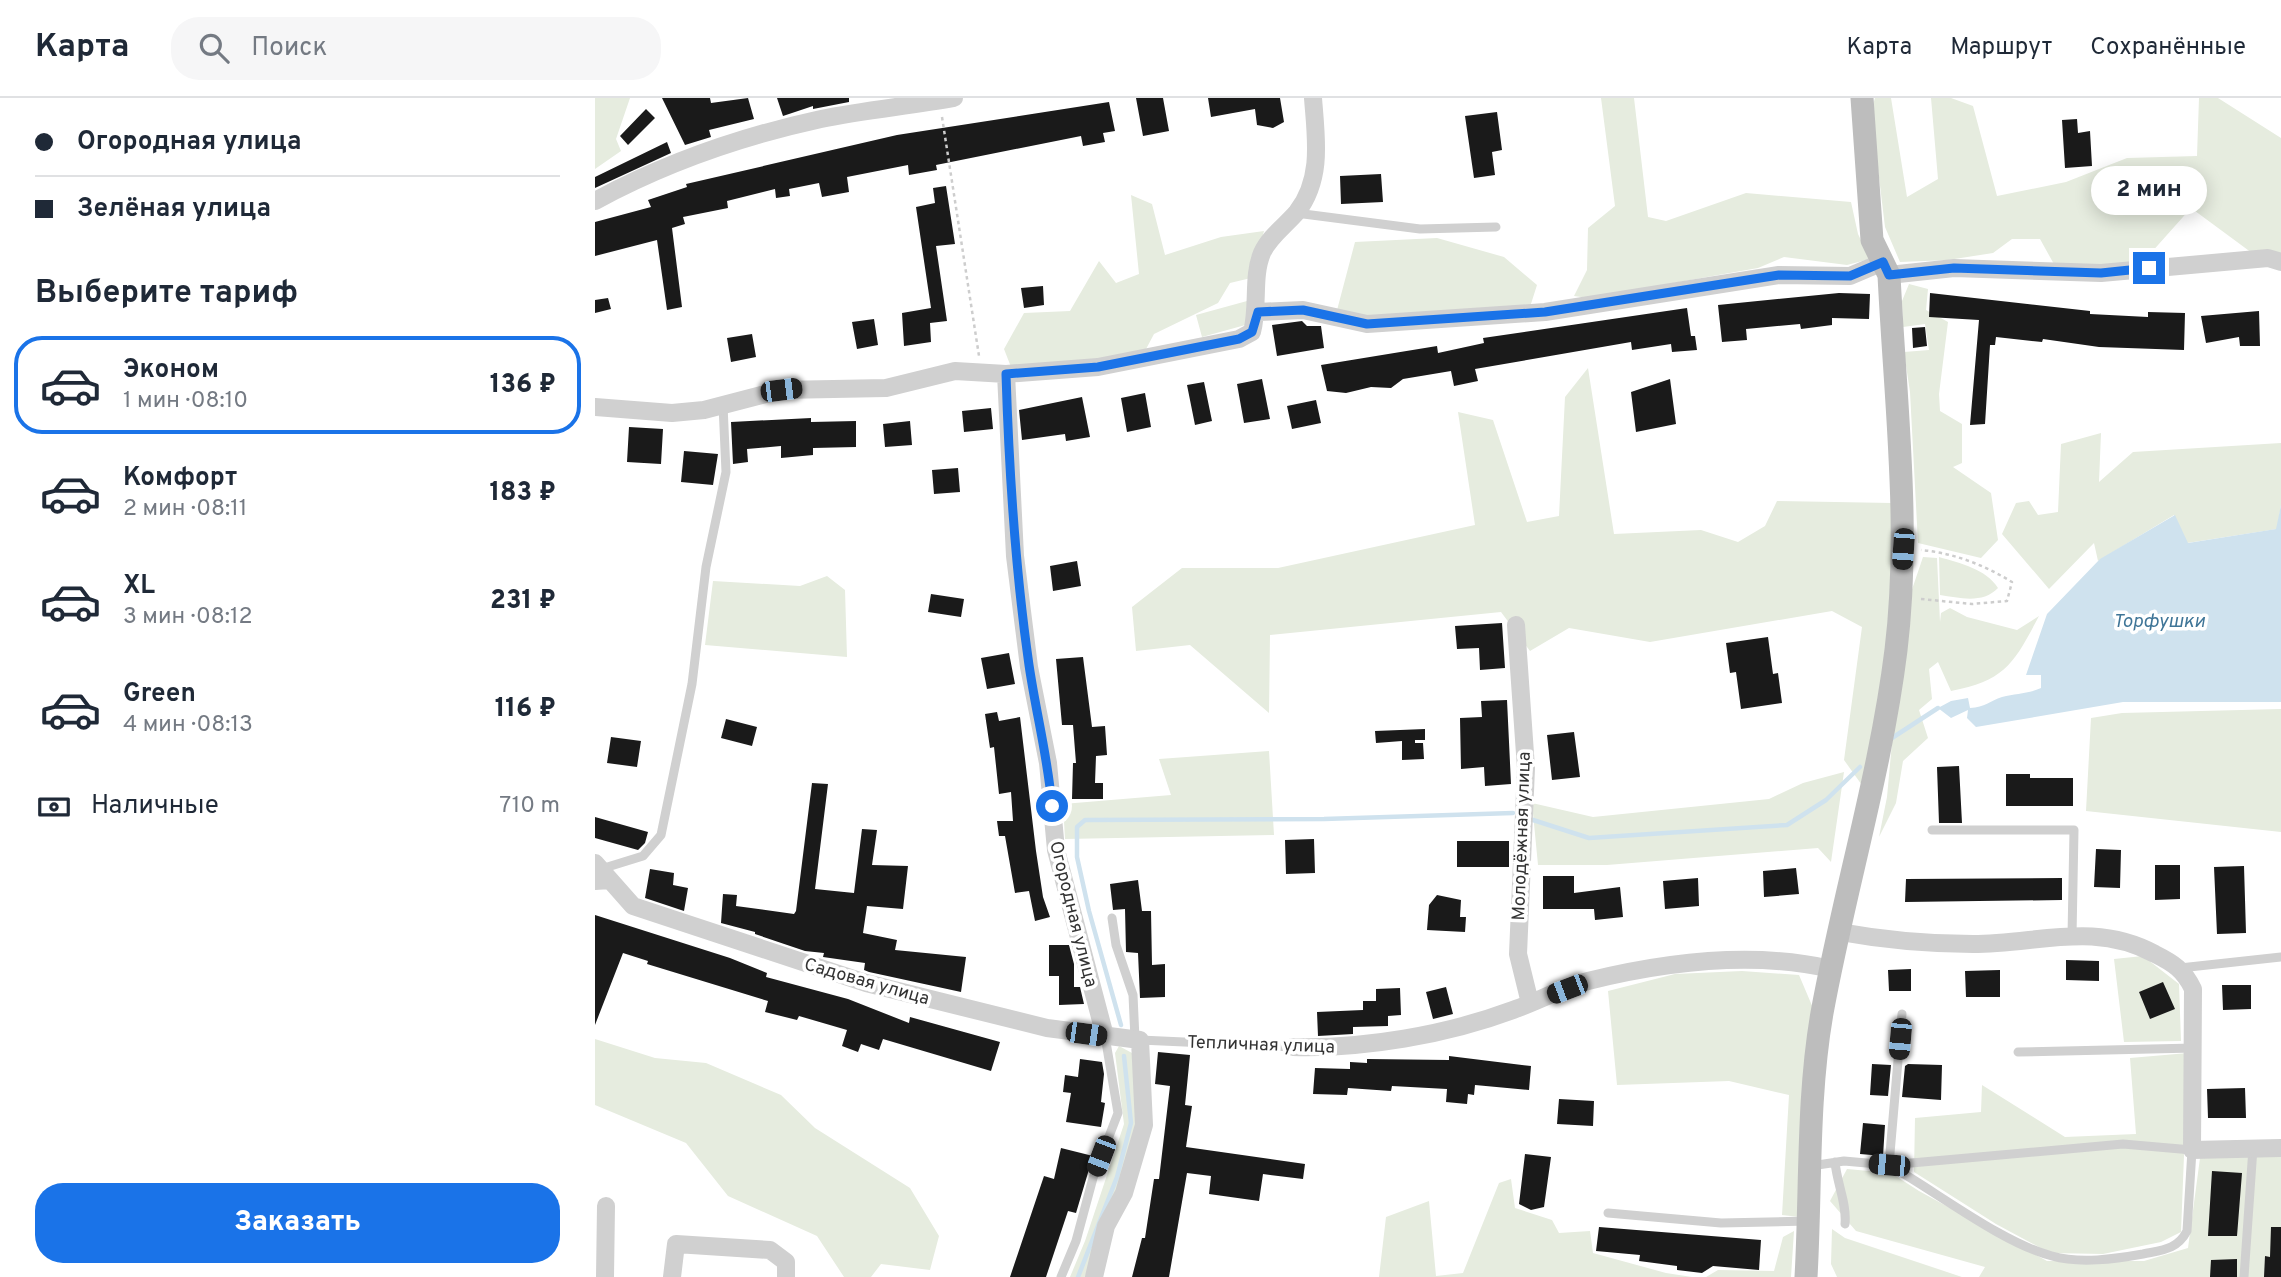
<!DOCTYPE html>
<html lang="ru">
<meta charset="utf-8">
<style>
:root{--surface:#fff;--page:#f6f6f7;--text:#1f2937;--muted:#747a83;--line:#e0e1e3;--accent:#1a73e8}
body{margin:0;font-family:Overpass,sans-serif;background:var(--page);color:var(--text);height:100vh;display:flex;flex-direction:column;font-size:26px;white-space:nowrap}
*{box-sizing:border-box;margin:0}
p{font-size:23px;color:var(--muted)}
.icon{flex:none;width:38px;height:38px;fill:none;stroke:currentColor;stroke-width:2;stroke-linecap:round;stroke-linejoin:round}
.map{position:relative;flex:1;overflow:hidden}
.side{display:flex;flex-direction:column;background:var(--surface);width:595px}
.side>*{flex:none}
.hud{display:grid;align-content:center;height:154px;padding:0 35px;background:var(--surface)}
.end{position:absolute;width:32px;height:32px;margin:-16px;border:9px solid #1a73e8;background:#fff;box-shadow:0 0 0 4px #fff}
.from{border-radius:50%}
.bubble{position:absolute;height:49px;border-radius:24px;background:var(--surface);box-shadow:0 4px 18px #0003;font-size:23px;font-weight:800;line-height:49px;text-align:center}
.car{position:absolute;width:21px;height:42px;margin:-21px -10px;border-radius:9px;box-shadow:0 0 5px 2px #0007;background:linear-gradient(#222 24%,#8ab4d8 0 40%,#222 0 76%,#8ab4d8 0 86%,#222 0)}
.hud b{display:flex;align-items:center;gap:24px;height:66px;font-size:26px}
.hud b+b{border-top:2px solid var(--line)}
.hud i{width:18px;height:18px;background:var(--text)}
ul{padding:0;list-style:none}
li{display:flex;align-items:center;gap:21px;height:98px;margin:0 14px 10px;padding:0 21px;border:4px solid transparent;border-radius:28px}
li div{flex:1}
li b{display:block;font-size:26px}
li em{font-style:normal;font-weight:800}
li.selected{border-color:var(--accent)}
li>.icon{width:63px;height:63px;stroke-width:1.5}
h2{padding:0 35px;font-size:32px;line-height:84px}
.pay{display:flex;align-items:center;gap:18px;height:77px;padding:0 35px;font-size:26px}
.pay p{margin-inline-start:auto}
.cta{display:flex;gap:14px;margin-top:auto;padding:14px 35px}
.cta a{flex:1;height:80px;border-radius:28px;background:var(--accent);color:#fff;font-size:28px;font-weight:800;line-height:80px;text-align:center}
header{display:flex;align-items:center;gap:42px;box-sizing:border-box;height:98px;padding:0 35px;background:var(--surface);border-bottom:2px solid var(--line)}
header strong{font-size:33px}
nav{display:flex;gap:38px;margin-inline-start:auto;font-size:24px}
.search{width:490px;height:63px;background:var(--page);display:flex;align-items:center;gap:18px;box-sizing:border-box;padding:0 24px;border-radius:28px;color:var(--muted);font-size:26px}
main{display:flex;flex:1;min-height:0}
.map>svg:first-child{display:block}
</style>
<header>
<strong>Карта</strong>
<div class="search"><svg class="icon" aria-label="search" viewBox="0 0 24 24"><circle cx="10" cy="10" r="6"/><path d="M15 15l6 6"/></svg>Поиск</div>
<nav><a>Карта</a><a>Маршрут</a><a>Сохранённые</a></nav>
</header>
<main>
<section class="side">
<div class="hud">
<b><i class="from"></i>Огородная улица</b>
<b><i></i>Зелёная улица</b>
</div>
<h2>Выберите тариф</h2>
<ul>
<li class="selected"><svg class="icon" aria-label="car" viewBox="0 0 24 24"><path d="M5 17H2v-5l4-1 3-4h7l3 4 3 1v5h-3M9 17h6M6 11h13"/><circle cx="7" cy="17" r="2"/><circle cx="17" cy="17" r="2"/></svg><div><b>Эконом</b><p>1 мин · 08:10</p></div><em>136 ₽</em></li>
<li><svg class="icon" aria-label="car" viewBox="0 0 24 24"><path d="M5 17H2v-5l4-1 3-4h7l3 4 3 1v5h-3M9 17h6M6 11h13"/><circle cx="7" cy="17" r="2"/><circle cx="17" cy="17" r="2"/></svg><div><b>Комфорт</b><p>2 мин · 08:11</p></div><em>183 ₽</em></li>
<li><svg class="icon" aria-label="car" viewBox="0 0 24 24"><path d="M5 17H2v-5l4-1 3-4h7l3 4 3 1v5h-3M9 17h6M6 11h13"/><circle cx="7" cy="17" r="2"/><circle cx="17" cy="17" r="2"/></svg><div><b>XL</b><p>3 мин · 08:12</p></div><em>231 ₽</em></li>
<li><svg class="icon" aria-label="car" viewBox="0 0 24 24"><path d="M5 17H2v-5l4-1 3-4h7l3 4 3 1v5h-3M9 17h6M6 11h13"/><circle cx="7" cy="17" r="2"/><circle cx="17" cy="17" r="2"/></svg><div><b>Green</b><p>4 мин · 08:13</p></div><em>116 ₽</em></li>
</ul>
<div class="pay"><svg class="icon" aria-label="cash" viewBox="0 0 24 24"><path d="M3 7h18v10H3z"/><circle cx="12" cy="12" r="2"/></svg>Наличные<p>710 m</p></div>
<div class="cta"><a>Заказать</a></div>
</section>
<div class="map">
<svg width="1686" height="1179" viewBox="0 0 1686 1179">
<rect width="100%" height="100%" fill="#fff"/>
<path fill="#e6ecdf" d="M0,0H35L21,41L26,53L0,71Z
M1006,0H1039L1053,119L1071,123L1151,95L1256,104L1263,136L1275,161L1252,167L1189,159L1163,170L993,200L979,198L992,172L993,130L1020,108Z
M1280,0H1296L1312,99L1343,81L1336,0H1356L1378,8L1402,98L1471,84L1532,60L1602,58L1604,0H1623L1686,40V157L1657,155L1596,110L1547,165L1460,168L1445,141H1417L1398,155L1353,162L1305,164L1290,129L1276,13Z
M536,97L557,106L570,157L626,139L669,133L656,180L635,185L623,205L559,236L550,253L511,260L416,269L409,251L429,215L475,213L504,163L521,185L544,176Z
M842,140L909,159L942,187L935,209L778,220L741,216L760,144Z
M1314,186L1333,191L1331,212L1353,224L1344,296L1345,313L1367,326V365L1358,369L1396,395L1403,442L1386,460L1323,445L1315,294L1309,254L1334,252L1330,226L1308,229L1307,203Z
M652,203L654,226L607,239L601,217Z
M993,270L1019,436L1106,432L1143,444L1170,428L1182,403L1297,405C1299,453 1300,504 1294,551C1288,598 1274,643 1269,690L1249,662L1267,529L1237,513L1055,544L974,530L935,553L906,514L675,537L674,615L595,547L541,553L537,509L587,470H683L880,427L863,314L898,322L932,424L964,418L970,299Z
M1506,335L1504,384L1538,354L1686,345V407L1682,431L1592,445L1579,417L1503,463L1499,445L1454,491L1407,436L1421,405L1434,403L1443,417L1463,414L1466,346Z
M1328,459L1342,460L1345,524L1346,515L1355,510L1372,519L1422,532L1444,518C1419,565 1411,582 1356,593L1343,564L1334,571L1337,601L1324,612L1333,640L1308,663L1301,705L1284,739L1292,699L1309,515Z
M1344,459C1365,465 1391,471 1403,490C1388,506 1365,500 1345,497Z
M232,478L250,492L252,559L110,547L118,483L205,488Z
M1686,611V734L1491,713L1496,620L1527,615Z
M674,653L679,737L470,741L468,706L576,697L564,661Z
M1249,674L1236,764L1223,750L1012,767H943L937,705L998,719L1174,701L1208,685Z
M1548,858L1584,886L1586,943L1529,944L1519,861Z
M1147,873L1204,877L1218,910L1205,1119L1187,1117L1194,997L1134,983L1022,987L1013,893L1080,876Z
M0,941L60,960L111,965L186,997L220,1030L315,1090L344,1138L335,1172L286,1166L276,1179H249L222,1138L133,1098L91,1045L0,1007Z
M524,948L537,955L542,1020L533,1063L490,1179H475L490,1143L529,1026L520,955Z
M1593,955L1586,1134L1566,1144L1508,1156L1455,1155L1401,1126L1319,1074L1320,1020L1386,1014L1387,987L1470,1039L1541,1036L1535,960Z
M1686,1057V1179H1384L1390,1169L1261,1133L1235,1103L1252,1071L1296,1075L1324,1093L1452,1163H1549L1593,1150L1605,1060Z
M916,1081L920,1110L957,1122L964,1135L995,1133L998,1155L1071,1175L1097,1179H784L791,1119L834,1103L841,1178L868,1175L904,1085Z
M1237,1131L1250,1140L1367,1179H1242L1236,1166Z
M1199,1133L1196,1179H1111L1123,1172L1179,1173L1188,1139Z"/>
<path fill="#cfe2ee" d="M1686,407V604H1528L1381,629L1372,620L1373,612L1356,620L1343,610L1356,603L1373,600L1375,610C1390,609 1395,603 1407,599C1421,595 1433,596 1446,590V577H1431L1452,516L1505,461L1580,417L1593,445L1681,431Z"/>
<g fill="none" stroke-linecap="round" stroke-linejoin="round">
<path stroke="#cfe2ee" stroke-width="4.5" d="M1297,640L1343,610
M935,721L994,740L1192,727L1231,702L1265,669
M526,927L494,813L482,759V729L490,722L729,721L918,715
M483,1179L522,1079L536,1025L529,958"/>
</g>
<path fill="#1a1a1a" d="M67,0H115L116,5L153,0L159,21L114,32L116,39L90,47Z
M182,0H254V4L218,11V8L188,18Z
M541,0H568L574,33L548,38Z
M613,0H685L689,24L678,30L662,27L660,11L616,19Z
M514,4L520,33L508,35L510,44L488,48L486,38L341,67L342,72L314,77L313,67L252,79L254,94L227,99L224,85L194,91L195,98L181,100L180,91L132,103L133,110L88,119L90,126L77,130L87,209L72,212L62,142L0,158V124L56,109L53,102L92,89L91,86L302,37Z
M51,11L60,20L33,47L25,38Z
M902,14L907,52L897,54L900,77L879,80L870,18Z
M1482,21L1483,35L1495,33L1497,68L1470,70L1467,22Z
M72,44L76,55L0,90V79Z
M786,76L788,104L746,106L745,78Z
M351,88L360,146L341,148L352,223L335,225L336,244L309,248L307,215L336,210L321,109L340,105L338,90Z
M448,188L449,207L429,210L426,190Z
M1244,195L1275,196L1274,221L1237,220V227L1206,231L1205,226L1151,231L1152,242L1127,244L1123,207Z
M1335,195L1495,213V216L1553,219V214L1590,215L1589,252L1504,249L1448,241L1447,244L1401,239L1400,247H1395L1390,326L1375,327L1384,222L1334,219Z
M13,200L16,211L0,215V202Z
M1092,210L1096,238H1100L1102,252L1077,254L1076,246L1037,252L1036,244L880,271L883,283L859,288L856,273L808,281L796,290L776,289L751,295L732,293L726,267L842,248L843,255L889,245L888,240Z
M1664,213L1665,248H1645L1644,239L1611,245L1606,218Z
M279,221L283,247L262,251L257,224Z
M707,223L712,228H726L729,250L682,258L677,227Z
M1330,229L1332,248L1318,250L1317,230Z
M157,236L161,259L136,264L132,240Z
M667,281L675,321L649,325L642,286Z
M1075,281L1081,326L1041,334L1036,294Z
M609,284L617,323L600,327L592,287Z
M550,295L556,329L532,334L526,300Z
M487,299L495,339L471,343L470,336L427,342L424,312Z
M721,302L726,325L697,331L692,308Z
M396,310L398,331L369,334L367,313Z
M216,320V324L261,323V349L218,350V357L186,360V348L152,351L153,364L138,366L136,324Z
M315,323L317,347L290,349L288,326Z
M34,329L68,331L66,366L32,364Z
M89,353L123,356L118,387L86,384Z
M363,370L365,394L339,396L337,372Z
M482,463L486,488L458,493L455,468Z
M336,496L369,501L366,519L333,514Z
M907,525L910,570L885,572L884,550L862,551L860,528Z
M1173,539L1178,576L1183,575L1187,605L1146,611L1141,574L1135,575L1131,545Z
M414,555L420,586L392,591L386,560Z
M488,559L497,629L510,628L512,657L501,658L500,685H508V701H477L478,665H481L478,627H467L461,561Z
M912,602L916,686L890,688L889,669L866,671L865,620L887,619L886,603Z
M402,614L404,623L425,619L441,753L448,799L455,819L440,823L434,793L420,795L410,738H404L402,723H418L416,694L404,696L399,649L395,650L390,616Z
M131,621L162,629L157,648L126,640Z
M830,631V642H820V645H828L829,661L807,662V643L781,645L780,633Z
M979,634L985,679L957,682L952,637Z
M16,639L46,643L42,669L12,665Z
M1364,668L1367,725H1344L1342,669Z
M1411,676H1435V680H1478V708H1411Z
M217,685L233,686L220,791L259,795L267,731L282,732L277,767L313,768L308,811L272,808L268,835L302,842L300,852L371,859L366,894L274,874L269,872L270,865L228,859L229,855L210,853L160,836V834L126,825L128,796L142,797L141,808L199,816L201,813Z
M0,719L53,734L50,745L43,752L0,740Z
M719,741L720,775L691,776L690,742Z
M862,743H914V769H862Z
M1501,751L1526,752L1525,790L1499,789Z
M1560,767H1585V801L1560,802Z
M1649,768L1651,835L1622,836L1619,769Z
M1201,770L1204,796L1169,799L1168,773Z
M55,771L79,775L78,787L93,790L89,813L50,800Z
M948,778H979V795L1025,789L1028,819L1000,822L999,811H948Z
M1103,780L1104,808L1070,811L1068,783Z
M1467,780V802L1310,804L1311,781Z
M543,782L547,813H556L557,867L570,866V899L545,900L543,855L531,854L530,811L518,812L515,786Z
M842,797L866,802L865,819H871L870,834L832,832L834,807Z
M0,817L135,860L172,875L171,879L253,901L314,925L315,919L405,944L396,973L288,941L284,952L266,946L263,954L247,948L252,932L204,918L202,922L170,914L173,903L52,866L53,863L28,855L0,927Z
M454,847H474L479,866V889H485L489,906L464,907V878H454Z
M1471,862L1504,863V883L1471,882Z
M1316,871V893H1294L1293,872Z
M1405,872V899H1371L1370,873Z
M1568,884L1580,911L1555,921L1544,894Z
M1627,887H1656V911L1628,912Z
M851,889L858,916L838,921L831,894Z
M805,890L806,917L793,918V928L758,929V936L723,938L722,914L768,912V903H781V891Z
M563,954L595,957L590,1007L597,1008L591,1049L710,1066L708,1081L668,1076L664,1103L614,1096L616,1078L592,1075L574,1179H537L547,1140H550L559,1081H564L575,988L560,986Z
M854,958L936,968L934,992L880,987L879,997L873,996L872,1006L851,1004L852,991L797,988L796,993L753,990L752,997L718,996L720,970L755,971V964L772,965V961L854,962Z
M485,961L507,964L509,976L506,1004L510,1005L506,1029L471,1024L476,995L468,994L470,977L483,979Z
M1277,966L1296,967L1293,998L1275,997Z
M1313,966L1347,967L1346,1002L1307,999L1310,968Z
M1650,990L1651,1020H1613L1612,991Z
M964,1001L999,1003L998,1028L962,1026Z
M1268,1025L1290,1027L1288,1058L1265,1056Z
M466,1050L498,1058L481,1115L473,1113L451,1179H415L449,1078L459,1081Z
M930,1056L956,1059L949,1109L936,1112L924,1106Z
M1617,1073L1647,1075L1642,1138H1613Z
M1004,1129L1166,1142L1164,1172L1118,1168L1107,1175L1082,1172V1168L1044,1163L1045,1157L1001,1153Z
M1676,1129H1686V1179H1669L1670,1158L1675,1159Z
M1642,1161V1179H1615L1616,1162Z"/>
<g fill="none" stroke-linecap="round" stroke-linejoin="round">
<path stroke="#cdcdcd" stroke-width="2.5" stroke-dasharray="3.5 3.5" stroke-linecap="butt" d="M347,19L384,258
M1326,501L1377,506L1412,503L1417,484C1389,467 1359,455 1326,452"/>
<path stroke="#d0d0d0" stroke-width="9" d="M701,115L825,131L901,129
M1337,732H1479L1477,838
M6,771L48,758L66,737L97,586L111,469L131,374L128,307
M517,820L521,847L538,897L540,941
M1585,870L1686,859
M545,942L698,949
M1423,954L1599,950
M1240,1064C1242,1086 1252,1105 1250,1126
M1216,1068L1249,1063L1294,1067L1528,1046L1597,1052L1592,1133C1582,1152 1567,1152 1548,1156C1520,1161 1485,1166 1457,1158C1407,1145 1342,1094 1294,1067L1307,916
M1013,1115L1126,1125L1212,1123
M466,1179L481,1143L498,1080L523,1015L510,938
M1649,1179L1658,1050"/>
<path stroke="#d0d0d0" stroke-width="18" d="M0,103C70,65 148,38 226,21C270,12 315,8 359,0
M1294,177L1359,170L1506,175L1673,160L1686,164
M663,214L708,212L772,226L950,214L1184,177L1255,178L1288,164
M411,276L420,458L434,569L453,665L461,752L510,938
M0,309L77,315L109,312L186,292L291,290L360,273L411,276L503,269L644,241L657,234C664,208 657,179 667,155C674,139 691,127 702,114C728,80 721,40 718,0
M921,527L931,670L923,856L935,905
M0,765L15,782
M0,783L15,782L38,808L271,885L452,930L545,942L549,1027L529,1095L511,1128L499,1179
M1245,834C1289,842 1333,846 1378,846C1443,846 1499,823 1560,856C1578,865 1589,872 1598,891L1597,1052L1686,1050
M698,949C768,951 851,937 918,912C943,903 967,890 993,883C1070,864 1158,853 1236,871
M10,1179L11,1108
M77,1179L81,1146L175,1152L191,1164V1179"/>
<path stroke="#bdbdbd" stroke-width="23" d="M1211,1179C1216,1092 1212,1001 1227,915C1249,794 1286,674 1301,552C1316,428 1300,301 1294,177L1277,142L1267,0"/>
</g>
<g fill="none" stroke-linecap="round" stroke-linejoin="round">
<path stroke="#1a73e8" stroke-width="9" d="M457,708C453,660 441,615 434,567C420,470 414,373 411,276L503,269L644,241L657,234L663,214L708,212L772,226L950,214L1184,177L1255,178L1288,164L1294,177L1359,170L1506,175L1554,170"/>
</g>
<g text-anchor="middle" stroke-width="7" stroke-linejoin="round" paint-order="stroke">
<g font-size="18" fill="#333" stroke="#fff">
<text transform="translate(926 738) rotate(-88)" y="6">Молодёжная улица</text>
<text transform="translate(479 816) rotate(76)" y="6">Огородная улица</text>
<text transform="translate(272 883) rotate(16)" y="6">Садовая улица</text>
<text transform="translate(666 946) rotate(2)" y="6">Тепличная улица</text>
</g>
<g font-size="19" font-style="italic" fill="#3f7597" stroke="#fff">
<text x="1564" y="529">Торфушки</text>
</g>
</g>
</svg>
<i class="end from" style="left:457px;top:708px"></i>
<i class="end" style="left:1554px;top:170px"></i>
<div class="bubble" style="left:1496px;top:68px;width:116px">2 мин</div>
<i class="car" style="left:186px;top:292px;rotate:83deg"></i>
<i class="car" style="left:1308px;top:451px;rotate:184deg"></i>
<i class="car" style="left:972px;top:891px;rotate:249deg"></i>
<i class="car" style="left:491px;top:936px;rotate:98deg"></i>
<i class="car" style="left:1305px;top:941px;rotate:185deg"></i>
<i class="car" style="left:506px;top:1058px;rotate:201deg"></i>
<i class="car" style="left:1294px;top:1067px;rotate:275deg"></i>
</div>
</main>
